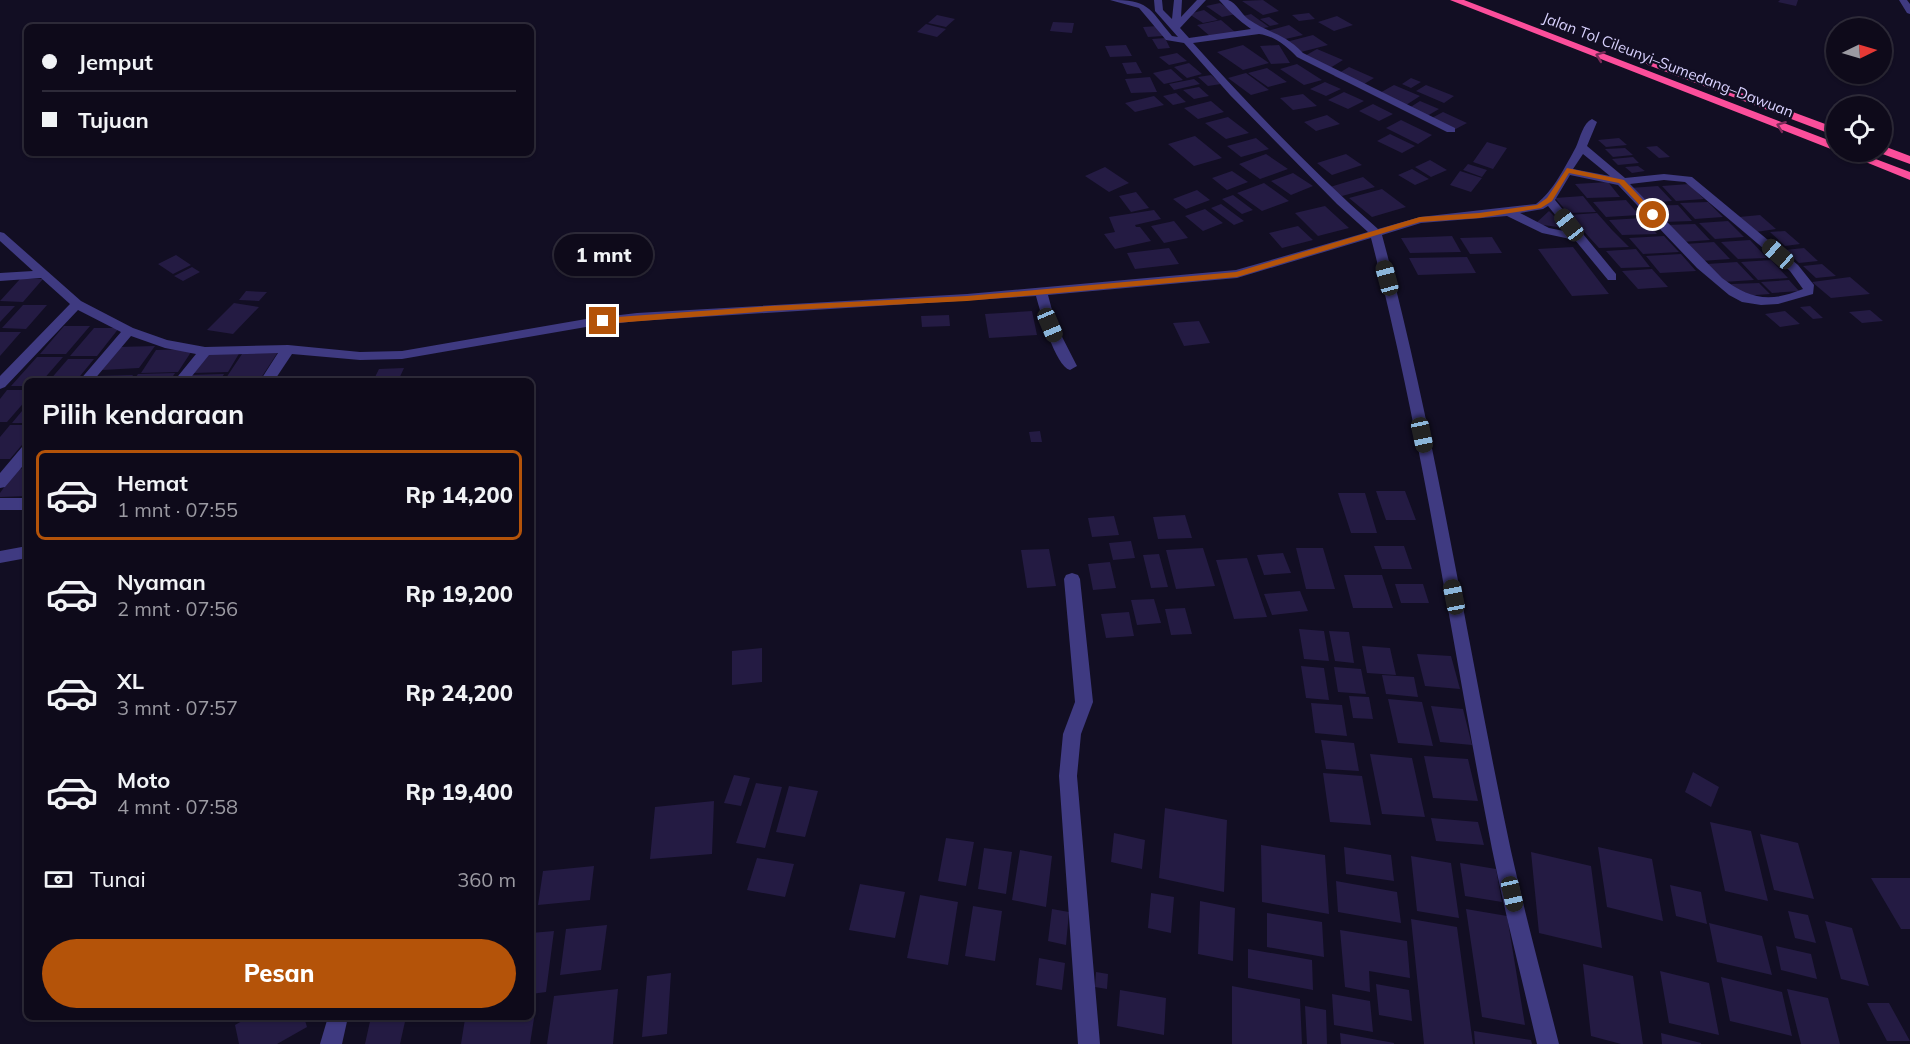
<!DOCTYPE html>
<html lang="id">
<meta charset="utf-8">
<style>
:root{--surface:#0e0a1a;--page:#171323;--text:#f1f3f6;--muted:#9b9aa2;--line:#2e2b39;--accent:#b45309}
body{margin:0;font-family:Mulish,sans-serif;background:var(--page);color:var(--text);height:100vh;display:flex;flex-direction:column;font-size:22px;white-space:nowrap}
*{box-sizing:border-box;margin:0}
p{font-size:20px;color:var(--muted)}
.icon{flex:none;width:33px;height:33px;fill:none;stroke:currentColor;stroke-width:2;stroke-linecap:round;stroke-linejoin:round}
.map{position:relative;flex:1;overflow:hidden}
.drawer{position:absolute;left:24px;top:378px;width:510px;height:642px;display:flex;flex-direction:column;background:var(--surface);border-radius:9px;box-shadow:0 2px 4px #0004,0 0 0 2px var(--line)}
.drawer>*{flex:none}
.banner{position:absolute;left:24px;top:24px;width:510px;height:132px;border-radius:9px;box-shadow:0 2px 4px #0004,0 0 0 2px var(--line);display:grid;align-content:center;height:132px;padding:0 18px;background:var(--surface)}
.needle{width:39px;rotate:85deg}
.buttons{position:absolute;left:1826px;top:18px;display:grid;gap:12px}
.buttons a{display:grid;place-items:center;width:66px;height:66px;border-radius:50%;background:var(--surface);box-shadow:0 2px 4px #0004,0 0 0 2px var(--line);font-size:30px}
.end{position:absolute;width:27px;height:27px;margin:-14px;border:8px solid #b45309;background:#fff;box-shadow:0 0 0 3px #fff}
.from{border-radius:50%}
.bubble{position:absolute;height:42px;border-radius:21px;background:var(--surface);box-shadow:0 2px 4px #0004,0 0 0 2px var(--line);font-size:20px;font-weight:800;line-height:42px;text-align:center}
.car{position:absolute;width:18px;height:36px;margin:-18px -9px;border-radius:8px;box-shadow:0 0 4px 2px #0007;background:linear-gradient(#222 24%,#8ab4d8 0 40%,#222 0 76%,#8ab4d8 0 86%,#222 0)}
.banner b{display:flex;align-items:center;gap:21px;height:57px;font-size:22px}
.banner b+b{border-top:2px solid var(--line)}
.banner i{width:15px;height:15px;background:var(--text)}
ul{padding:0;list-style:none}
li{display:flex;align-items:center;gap:18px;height:90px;margin:0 12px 9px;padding:0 6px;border:3px solid transparent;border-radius:9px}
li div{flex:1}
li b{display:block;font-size:22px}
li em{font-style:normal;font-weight:800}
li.active{border-color:var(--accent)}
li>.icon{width:54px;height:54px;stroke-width:1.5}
h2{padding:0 18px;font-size:27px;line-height:72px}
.pay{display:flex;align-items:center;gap:15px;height:66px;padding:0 18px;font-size:22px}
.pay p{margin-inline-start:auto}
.action{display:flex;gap:12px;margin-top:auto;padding:12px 18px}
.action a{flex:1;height:69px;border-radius:36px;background:var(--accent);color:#fff;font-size:24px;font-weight:800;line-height:69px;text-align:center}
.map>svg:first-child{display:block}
</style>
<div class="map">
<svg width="1910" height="1044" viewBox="0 0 1910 1044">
<rect width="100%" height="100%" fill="#120e23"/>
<path fill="#241b43" d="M1263,0L1279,11L1263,15L1242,1Z
M1780,0H1798L1796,6L1778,2Z
M1220,3L1236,14L1222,17L1206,6Z
M1204,10L1218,20L1203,23L1189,14Z
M1309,13L1315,19L1299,21L1292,15Z
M1251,14L1269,27L1258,29L1240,17Z
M937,15L955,19L946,27L928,23Z
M1337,16L1353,25L1334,31L1318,22Z
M1269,17L1279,24L1270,26L1260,19Z
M1221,20L1235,32L1211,37L1197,25Z
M1053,22L1074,23L1072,33L1050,31Z
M926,24L946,29L937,37L917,32Z
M1289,25L1303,35L1281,40L1267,31Z
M1158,26L1163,36L1148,37L1143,27Z
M1313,35L1328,45L1301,52L1286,42Z
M1165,38L1170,48L1158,49L1152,39Z
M1126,45L1132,56L1110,57L1105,46Z
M1243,45L1269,63L1243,70L1217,52Z
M1279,45L1290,63L1271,64L1260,46Z
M1317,49L1343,60L1330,68L1303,57Z
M1177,53L1187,61L1169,65L1159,57Z
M1136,62L1142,73L1127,74L1122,63Z
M1189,63L1202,74L1187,78L1174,67Z
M1297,64L1322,80L1304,85L1280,69Z
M1349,67L1374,78L1359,87L1334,76Z
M1267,68L1287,82L1268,87L1248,73Z
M1171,69L1183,80L1164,84L1153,73Z
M1246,73L1269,90L1251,95L1228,78Z
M1211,75L1221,84L1208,86L1198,77Z
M1150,77L1157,92L1131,93L1125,79Z
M1411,78L1421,82L1411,88L1402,84Z
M1194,79L1200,84L1174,90L1169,84Z
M1325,82L1341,89L1326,96L1310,89Z
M1394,85L1420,96L1403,107L1376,95Z
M1426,85L1454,96L1444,103L1416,91Z
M1199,87L1209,96L1194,99L1183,90Z
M1344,92L1364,101L1348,109L1328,100Z
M1176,93L1186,102L1173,105L1163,96Z
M1303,94L1317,106L1293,110L1280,98Z
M1154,96L1164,105L1135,112L1125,103Z
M1211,101L1224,112L1198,119L1184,108Z
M1420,101L1439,109L1427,116L1409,108Z
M1373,104L1393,114L1379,121L1359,111Z
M1443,112L1467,123L1452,131L1428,120Z
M1327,115L1340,124L1316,131L1304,122Z
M1228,117L1249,133L1226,139L1205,123Z
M1401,120L1432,135L1418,144L1386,128Z
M1390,134L1415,146L1402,153L1377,141Z
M1195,136L1222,158L1194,166L1168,144Z
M1256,138L1269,149L1241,157L1227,146Z
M1619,138L1627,145L1606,147L1598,140Z
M1487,142L1507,148L1493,169L1473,162Z
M1657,146L1670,157L1659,158L1646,147Z
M1625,148L1633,155L1613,157L1605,149Z
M1266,154L1288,169L1260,179L1239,164Z
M1346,154L1362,165L1332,175L1317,163Z
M1633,157L1639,163L1618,165L1612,159Z
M1430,160L1447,170L1431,177L1415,167Z
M1468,164L1487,170L1482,177L1463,170Z
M1638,166L1645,171L1632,173L1625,167Z
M1105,167L1129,183L1109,192L1085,176Z
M1412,169L1429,179L1415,185L1398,175Z
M1232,171L1248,182L1227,190L1212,178Z
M1460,171L1482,178L1471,192L1450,185Z
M1293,173L1313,186L1291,195L1271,181Z
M1363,177L1375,187L1342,196L1330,187Z
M1608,182L1620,197L1587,198L1575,184Z
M1264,183L1289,201L1262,211L1237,193Z
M1689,184L1704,199L1676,201L1662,186Z
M1658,186L1672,201L1644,203L1630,188Z
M1382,189L1406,207L1372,217L1349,198Z
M1197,190L1210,200L1186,209L1173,199Z
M1136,192L1149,208L1131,212L1119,196Z
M1233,195L1253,210L1242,214L1222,199Z
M1583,196L1596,212L1568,213L1555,198Z
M1626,200L1639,215L1606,217L1593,202Z
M1708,202L1723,217L1695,219L1680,203Z
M1221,204L1244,221L1234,225L1211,208Z
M1678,205L1692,221L1664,222L1649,206Z
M1325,206L1349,228L1318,236L1295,213Z
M1205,209L1223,223L1203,231L1185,216Z
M1154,210L1161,219L1135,225L1136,227H1140L1151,241L1115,249L1104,234L1115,232L1109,217Z
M1549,211L1566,228L1535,224Z
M1597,213L1612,230L1629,247L1599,248L1569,215Z
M1760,215L1776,229L1756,232L1739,217Z
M1643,218L1657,234L1622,235L1609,220Z
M1174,221L1188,238L1164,243L1151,226Z
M1728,221L1744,237L1715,239L1699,223Z
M1695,224L1710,240L1681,242L1666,225Z
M1298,226L1313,240L1282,248L1269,233Z
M1785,231L1800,244L1785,246L1770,232Z
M1452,236L1461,252L1410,253L1401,238Z
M1664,236L1679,252L1643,254L1629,238Z
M1492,237L1502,253L1470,254L1460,238Z
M1750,240L1767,258L1738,259L1721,242Z
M1714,242L1730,259L1701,261L1685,244Z
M1573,247L1609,294L1572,296L1538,249Z
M1169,248L1179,264L1135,269L1127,253Z
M1804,248L1818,261L1799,263L1785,250Z
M1636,249L1650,267L1621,268L1606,251Z
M1681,254L1696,271L1660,273L1646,256Z
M176,255L191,265L173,274L158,264Z
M1467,257L1476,273L1418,275L1409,258Z
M1771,260L1788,278L1758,280L1741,262Z
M1737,262L1754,280L1723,282L1707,264Z
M1822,264L1836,276L1816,278L1803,266Z
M192,267L200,272L183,281L174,276Z
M1652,269L1668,287L1638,289L1622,271Z
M1850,277L1870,294L1831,298L1812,282Z
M20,279H43L23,302L0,301Z
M1789,280L1799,291L1772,293L1761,282Z
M1759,283L1770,294L1742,296L1731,284Z
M246,291L267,292L259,301L239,300Z
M234,303L259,307L233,334L207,330Z
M23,305H47L26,329L2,328Z
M0,306H15L0,322Z
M1810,306L1823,318L1813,319L1800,307Z
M1870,310L1883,321L1862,323L1849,312Z
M1032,311L1037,335L989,338L985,314Z
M1785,311L1800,324L1780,327L1765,314Z
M949,315L950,326L922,327L921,316Z
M1199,321L1210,343L1184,346L1173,323Z
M64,326H90L66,354H40Z
M94,328H119L97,356H70Z
M0,332H21L0,356Z
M155,346L139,368L102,370L118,347Z
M193,349L178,372L141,373L156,350Z
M280,349L259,381H224L244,351Z
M240,352L228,372L192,373L205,353Z
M37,357H63L42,381H27V386H11Z
M68,359H94L76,381H49Z
M404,368L398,381H373L379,369Z
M175,373L170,381H133L138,374Z
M224,374L220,381H184L188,375Z
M133,375L129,381H92L96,376Z
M7,390H27V399L7,422H0V399Z
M27,405V423H12Z
M10,425H27V439L10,459H0V437Z
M1040,431L1042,442H1031L1029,432Z
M27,468V496L0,497V493L17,469Z
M1376,491H1405L1416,520H1386Z
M1338,493H1365L1377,533H1351Z
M1185,515L1192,538L1158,539L1153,517Z
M1114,516L1119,535L1092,537L1088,518Z
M1131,541L1135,558L1113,560L1109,543Z
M1374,546H1404L1412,569H1382Z
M1203,548L1215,586L1176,589L1166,550Z
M1296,548H1323L1335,589H1306Z
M1049,549L1056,586L1027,588L1021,550Z
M1283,553L1291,573L1264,575L1257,555Z
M1159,554L1168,587L1151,588L1143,555Z
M1247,558L1267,617L1234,619L1216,560Z
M1110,562L1116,588L1093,590L1088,564Z
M1344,575H1382L1393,608H1353Z
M1395,584H1423L1429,603H1401Z
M1300,591L1308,611L1272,615L1264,594Z
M1154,599L1161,623L1137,625L1131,600Z
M1185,608L1192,634L1171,635L1165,609Z
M1129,612L1134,636L1106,638L1101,614Z
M1299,629L1324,631L1329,661L1304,659Z
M1329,631L1349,632L1354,663L1335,661Z
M1362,646L1390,648L1396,675L1367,673Z
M762,648V682L732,685V651Z
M1417,654L1451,656L1460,689L1425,686Z
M1301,666L1324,668L1329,700L1306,698Z
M1334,667L1361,669L1366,694L1338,692Z
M1382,675L1414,677L1418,697L1386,694Z
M1349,696L1369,697L1373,719L1353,718Z
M1388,699L1422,702L1433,746L1398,743Z
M1311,703L1342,705L1347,736L1315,733Z
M1431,706L1463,709L1472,745L1440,742Z
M1321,740L1354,743L1359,771L1326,769Z
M1370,754L1412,758L1425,817L1382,814Z
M1424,756L1468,759L1478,801L1433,798Z
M1693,772L1719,787L1711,807L1685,792Z
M1323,773L1362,776L1371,825L1330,822Z
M734,775L750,778L741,806L724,803Z
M756,783L782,787L765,848L736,843Z
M789,786L818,791L805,837L776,832Z
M714,801L712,854L650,859L655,807Z
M1165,808L1227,820L1224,892L1159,878Z
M1431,818L1478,822L1484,845L1436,841Z
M1710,822L1751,831L1768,901L1725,891Z
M1114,833L1145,840L1142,869L1111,862Z
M1760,834L1798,843L1814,899L1774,890Z
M946,838L974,842L966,886L938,881Z
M1261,845L1325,855L1329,914L1262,902Z
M1344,847L1391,855L1394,881L1346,874Z
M1598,847L1652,859L1663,921L1607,907Z
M984,848L1012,852L1006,894L978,889Z
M1020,850L1052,856L1046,907L1012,900Z
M1531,852L1591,866L1602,948L1539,933Z
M1411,856L1451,863L1459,918L1417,911Z
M757,858L794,864L785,897L747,890Z
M1460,863L1496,869L1502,902L1465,896Z
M594,866L590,900L538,905L543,871Z
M1871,878H1910V929H1901Z
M1336,881L1397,892L1401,923L1338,912Z
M860,884L905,892L895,938L849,930Z
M1670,885L1701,892L1707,924L1676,916Z
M1151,893L1174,897L1171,933L1148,928Z
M920,895L958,902L948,965L907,958Z
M1200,901L1235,908L1233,961L1198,954Z
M973,906L1002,911L995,961L965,956Z
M1052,909L1069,912L1066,945L1048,941Z
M1466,909L1507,916L1525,1025L1482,1017Z
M1788,911L1808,915L1816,943L1795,938Z
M1267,913L1322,922L1324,957L1267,947Z
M1411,919L1457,927L1473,1044H1424Z
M1825,921L1852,928L1869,986L1841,979Z
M1709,923L1762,936L1772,975L1717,962Z
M607,925L601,970L560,975L566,929Z
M1340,930L1407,941L1410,978L1369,971L1370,992L1345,987Z
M554,931L546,992L531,994V933Z
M1776,946L1811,954L1817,979L1781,970Z
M1248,949L1312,960L1313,990L1248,978Z
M1039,958L1065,963L1062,990L1036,985Z
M1583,964L1633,976L1643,1044H1621L1591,1036Z
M1660,971L1709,983L1719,1035L1669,1023Z
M1096,972L1108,974L1107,989L1095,987Z
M671,973L667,1034L642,1037L647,976Z
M1721,977L1782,992L1792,1036L1730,1021Z
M1376,984L1409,990L1412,1021L1379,1015Z
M1232,986L1300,999L1302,1044H1232Z
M618,989L613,1044H547L554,996Z
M1787,989L1828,998L1840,1044H1801Z
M1120,990L1166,998L1164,1035L1117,1026Z
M1332,994L1370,1001L1373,1032L1334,1025Z
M1867,1003H1889L1910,1041H1887Z
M1305,1006L1326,1010L1327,1044H1307Z
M531,1012H535L530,1044H461L465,1019L531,1017Z
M249,1017H304L307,1027L277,1044H239L235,1025Z
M371,1017H406L400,1044H365Z
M1474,1031L1531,1040L1532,1044H1475Z
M1340,1033L1394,1043V1044H1341Z
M1661,1033L1701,1043V1044H1662Z"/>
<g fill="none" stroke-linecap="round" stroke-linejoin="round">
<path fill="#3f3a81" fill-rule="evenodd" d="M1110,0C1149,0 1148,7 1172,36L1178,37L1155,11L1154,0H1162L1163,10L1172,19L1174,0H1182L1181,17L1197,0H1206L1180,28L1189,38L1251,29C1238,20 1229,11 1219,0C1222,0 1225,0 1228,0C1237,3 1241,14 1248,19C1268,33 1284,33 1303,53L1455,128V132H1447L1297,57C1286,46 1275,36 1259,34L1193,43C1252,108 1312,171 1378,229L1420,217L1536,204C1553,192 1566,165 1576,147C1580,138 1583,123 1592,119L1597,122L1587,146L1625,178L1664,174L1692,177L1798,265L1814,285L1813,294L1778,304L1761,305L1742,302L1729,295L1697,268L1618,185L1570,175L1555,200L1616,274V280H1608L1575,240L1542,233L1507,216L1421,223L1382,235C1437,438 1467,645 1511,851C1525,915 1543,980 1559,1044H1537C1522,979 1505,914 1492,849C1452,645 1423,439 1371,238L1237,278L1048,295L1056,325L1077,366L1070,370C1055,366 1040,311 1036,296L637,321L586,327L402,359L360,360L292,354L274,381H260L278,353L209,355L188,381H174L196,354L165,348L131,336L93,381H79L121,332L78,310L5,387L0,389V376L70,304L41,278L0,281V273L33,271L0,241V232L4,233L81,301L133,328L167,340L205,347L288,345L360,352L402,351L586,319L637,313L967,294L1236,270L1368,232L1337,204L1230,95L1184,43L1166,40L1139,8ZM1583,154L1610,176L1573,169ZM1664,180L1685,182L1790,271L1803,289C1769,303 1750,299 1722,278L1630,184ZM1548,206L1569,232L1549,228L1520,213L1543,209Z
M1899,0H1907L1910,4V14L1907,13Z
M27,446V461L5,487L0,488V473L22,447Z
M0,498H27V510H0Z
M27,546V558L0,563V551Z
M1072,573L1078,575L1080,579L1093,702L1081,734L1077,776L1100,1044H1078L1059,776L1063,734L1075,702L1064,579L1066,575Z
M328,1017H348L342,1044H320Z"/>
<path fill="#fb4e9b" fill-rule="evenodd" d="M1450,0H1464L1836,143V151Z
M1652,60L1836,128V136L1648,65L1646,63Z
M1881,145L1910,156V164L1877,152H1881Z
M1841,152H1857L1910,172V180Z"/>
</g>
<defs><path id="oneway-chevron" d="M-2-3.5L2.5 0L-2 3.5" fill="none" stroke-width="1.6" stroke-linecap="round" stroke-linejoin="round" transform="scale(1.5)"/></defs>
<g stroke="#7b2b59">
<use href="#oneway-chevron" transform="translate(1600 56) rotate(-159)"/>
<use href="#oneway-chevron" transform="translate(1781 126) rotate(-159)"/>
</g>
<path fill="#b45309" d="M1567,168L1624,180L1657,215L1650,216L1619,183L1569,173L1552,201L1541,208L1479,218L1420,222L1237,277L967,301L770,311L603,324L599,321L603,318L770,306L967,296L1236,272L1420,217L1479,213L1537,205L1547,198Z"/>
<g text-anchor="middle" stroke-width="4.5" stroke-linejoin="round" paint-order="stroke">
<g font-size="15" fill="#d8d1fe" stroke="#120e23">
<text transform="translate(1668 65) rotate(21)" y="5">Jalan Tol Cileunyi–Sumedang–Dawuan</text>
</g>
</g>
</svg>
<div class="buttons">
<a><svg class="needle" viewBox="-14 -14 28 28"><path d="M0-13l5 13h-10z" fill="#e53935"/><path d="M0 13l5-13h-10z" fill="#9b9aa2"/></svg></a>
<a><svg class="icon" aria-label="locate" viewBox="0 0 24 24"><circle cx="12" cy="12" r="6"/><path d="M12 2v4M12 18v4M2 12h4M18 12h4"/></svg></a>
</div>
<i class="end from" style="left:1653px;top:215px"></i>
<i class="end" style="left:603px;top:321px"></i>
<div class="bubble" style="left:554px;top:234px;width:99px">1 mnt</div>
<i class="car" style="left:1569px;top:225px;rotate:322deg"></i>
<i class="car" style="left:1778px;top:254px;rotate:311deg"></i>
<i class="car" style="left:1387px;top:278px;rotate:345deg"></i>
<i class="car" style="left:1050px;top:325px;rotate:157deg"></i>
<i class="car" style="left:1422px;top:435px;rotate:168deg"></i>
<i class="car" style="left:1454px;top:597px;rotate:349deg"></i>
<i class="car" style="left:1512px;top:894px;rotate:167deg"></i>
<div class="banner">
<b><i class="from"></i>Jemput</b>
<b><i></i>Tujuan</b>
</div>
<section class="drawer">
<h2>Pilih kendaraan</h2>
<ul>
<li class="active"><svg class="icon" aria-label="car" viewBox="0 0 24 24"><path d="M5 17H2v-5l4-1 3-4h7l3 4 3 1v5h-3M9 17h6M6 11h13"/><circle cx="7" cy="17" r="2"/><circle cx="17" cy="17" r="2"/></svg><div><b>Hemat</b><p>1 mnt · 07:55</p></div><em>Rp 14,200</em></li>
<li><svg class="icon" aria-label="car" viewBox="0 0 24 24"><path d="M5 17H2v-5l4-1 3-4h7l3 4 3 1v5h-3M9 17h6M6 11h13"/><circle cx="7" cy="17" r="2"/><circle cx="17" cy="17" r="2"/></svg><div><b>Nyaman</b><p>2 mnt · 07:56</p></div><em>Rp 19,200</em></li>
<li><svg class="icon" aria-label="car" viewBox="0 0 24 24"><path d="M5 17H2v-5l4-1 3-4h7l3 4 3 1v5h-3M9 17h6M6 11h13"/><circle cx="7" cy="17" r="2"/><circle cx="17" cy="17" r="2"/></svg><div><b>XL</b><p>3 mnt · 07:57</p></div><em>Rp 24,200</em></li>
<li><svg class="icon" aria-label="car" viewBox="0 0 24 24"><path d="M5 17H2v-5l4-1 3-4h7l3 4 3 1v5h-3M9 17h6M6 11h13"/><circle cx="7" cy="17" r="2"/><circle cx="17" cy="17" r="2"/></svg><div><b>Moto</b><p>4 mnt · 07:58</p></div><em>Rp 19,400</em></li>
</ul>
<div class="pay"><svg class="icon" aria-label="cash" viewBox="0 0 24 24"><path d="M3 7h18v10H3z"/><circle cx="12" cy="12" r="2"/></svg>Tunai<p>360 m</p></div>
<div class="action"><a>Pesan</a></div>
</section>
</div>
